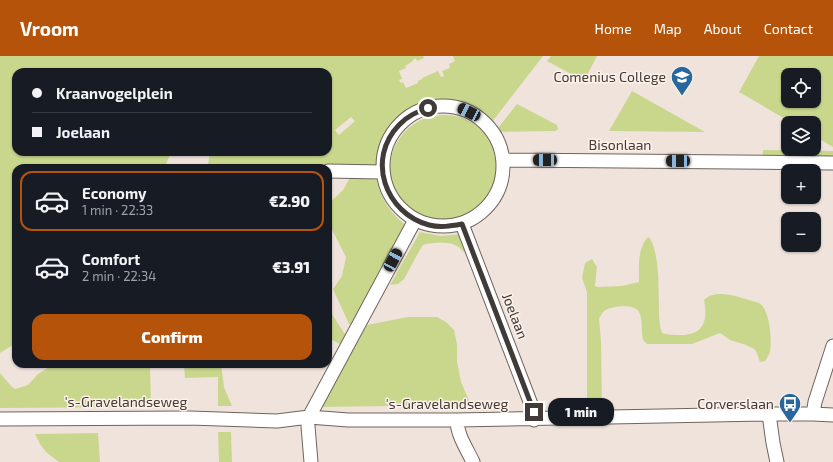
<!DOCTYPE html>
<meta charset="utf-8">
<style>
:root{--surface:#171b24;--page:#20242c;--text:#f1f3f6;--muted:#9ea1a6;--line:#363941;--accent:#b45309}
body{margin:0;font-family:"Exo 2",sans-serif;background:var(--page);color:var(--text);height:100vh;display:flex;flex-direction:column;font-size:15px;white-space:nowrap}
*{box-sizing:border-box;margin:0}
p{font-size:13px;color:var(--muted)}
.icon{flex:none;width:22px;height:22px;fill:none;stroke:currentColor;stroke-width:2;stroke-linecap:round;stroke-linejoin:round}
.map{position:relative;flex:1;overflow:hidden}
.panel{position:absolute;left:12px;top:108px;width:320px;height:204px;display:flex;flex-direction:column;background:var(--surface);border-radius:12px;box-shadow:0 1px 3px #0004}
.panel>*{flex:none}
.top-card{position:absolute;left:12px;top:12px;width:320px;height:88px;border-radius:12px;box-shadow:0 1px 3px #0004;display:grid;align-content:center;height:88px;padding:0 20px;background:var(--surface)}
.tools{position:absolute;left:781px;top:12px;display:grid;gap:8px}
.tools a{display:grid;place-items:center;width:40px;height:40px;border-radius:8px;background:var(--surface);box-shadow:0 1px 3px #0004;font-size:20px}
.end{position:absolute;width:18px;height:18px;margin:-9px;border:5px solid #403b38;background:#fff;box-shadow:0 0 0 2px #fff}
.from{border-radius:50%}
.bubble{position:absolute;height:28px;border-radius:12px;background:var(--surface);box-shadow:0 1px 3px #0004;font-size:13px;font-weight:800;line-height:28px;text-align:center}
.car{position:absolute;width:12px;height:24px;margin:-12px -6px;border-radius:5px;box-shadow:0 0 3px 1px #0007;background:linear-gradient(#222 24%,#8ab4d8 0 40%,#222 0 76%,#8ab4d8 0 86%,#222 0)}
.top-card b{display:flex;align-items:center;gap:14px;height:38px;font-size:15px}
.top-card b+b{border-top:1px solid var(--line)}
.top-card i{width:10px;height:10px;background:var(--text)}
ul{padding:7px 0 0;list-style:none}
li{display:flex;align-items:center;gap:12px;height:60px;margin:0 8px 6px;padding:0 12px;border:2px solid transparent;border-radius:12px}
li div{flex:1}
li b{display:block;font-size:15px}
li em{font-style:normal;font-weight:800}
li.selected{border-color:var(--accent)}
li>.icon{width:36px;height:36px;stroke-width:1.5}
.primary-button{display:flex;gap:8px;margin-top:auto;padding:8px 20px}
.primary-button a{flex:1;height:46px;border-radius:12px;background:var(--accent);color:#fff;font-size:16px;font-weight:800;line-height:46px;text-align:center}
header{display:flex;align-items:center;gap:24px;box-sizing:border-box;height:56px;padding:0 20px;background:var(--accent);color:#fff}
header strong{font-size:19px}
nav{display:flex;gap:22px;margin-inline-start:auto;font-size:14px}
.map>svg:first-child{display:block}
</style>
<header>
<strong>Vroom</strong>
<nav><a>Home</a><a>Map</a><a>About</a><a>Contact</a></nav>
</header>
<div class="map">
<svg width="833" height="406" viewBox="0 0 833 406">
<rect width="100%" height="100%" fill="#f0e3dc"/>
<path fill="#c9d78d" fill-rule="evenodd" d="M0,0H423L424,2L417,5L416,2L413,4V5L405,10L406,12L399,15L402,23L399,24L401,27L403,26L406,32L418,27V25L422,23V22L438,15L441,21L444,20L442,15L450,12L449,8L455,5L453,0H543L492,66C485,57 475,51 464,48C420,34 381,65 376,109H208L210,96H328V16H16V96H171L166,108L41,109L16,112V287L0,297ZM351,61L355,65L339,79L335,74Z
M551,0H597L584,25L547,5Z
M759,0H833V91L814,80V67H792L739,36ZM788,19H814V45H788Z
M632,35L705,76L609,75Z
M517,48L557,69L558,73L556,75L501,76L498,72Z
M390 113a54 54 0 1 1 108 0a54 54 0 1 1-108 0Z
M763,94L833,95V106L762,107Z
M351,120H376C380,143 391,159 410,172L353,273L349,268L333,233L342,220L346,201L328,166V148L343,134Z
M420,176L441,180L461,178L469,198C462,197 461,191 455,189C449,186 427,186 422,190L404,223L398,228L390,229Z
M648,181L650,182C660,202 658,228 659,249C659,259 659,268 662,277C669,279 675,279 681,279C704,279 708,264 704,244C717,231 743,243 759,247C770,253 772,284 770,296C769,299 767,302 765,305L760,306L756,295L754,293L746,289L730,284L720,277L692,288H647L643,284C641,275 643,263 639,256C634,247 611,250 604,255C602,257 600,260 599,263L601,285L602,349H587V236L582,222L585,207L592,203L597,211L595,230L597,231L622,230L639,226C639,211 637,193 648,181Z
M328,252L348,283L344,290L328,282Z
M408,261H437L446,266L454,274L457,288V305L461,326L471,349L321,351L367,269Z
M54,308H150L151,351L0,352V317L11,330L15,333L28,329L38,318Z
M184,308H221L224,331L232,350H218V321L185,322Z
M218,376H231L232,406H219Z
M98,377L100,406H59L46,396L40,388L35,378Z"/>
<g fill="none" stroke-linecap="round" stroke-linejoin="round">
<g stroke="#6e645d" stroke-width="15">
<path id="minor" d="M383 110a60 60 0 1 1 120 0a60 60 0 1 1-120 0Z
M503,104L833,107
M328,115L382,116
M462,168L534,356V364
M769,358L773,387L777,406
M813,358L815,346L833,290
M309,361L415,164
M0,363L190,362L277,365L309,361L348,364H457L769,358H813L833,359
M457,364C457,379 467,393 473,406
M308,370L311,406"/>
</g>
<use href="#minor" stroke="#fff" stroke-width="13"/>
</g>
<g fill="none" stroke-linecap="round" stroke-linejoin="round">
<path stroke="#403b38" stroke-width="5" d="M428,52C417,56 407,60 399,69C366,103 385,157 429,169C440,172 451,170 462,168L534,356"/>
</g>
<defs>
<g id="school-pin" transform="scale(1.15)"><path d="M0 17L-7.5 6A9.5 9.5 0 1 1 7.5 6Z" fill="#28679d" stroke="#fdf1e9"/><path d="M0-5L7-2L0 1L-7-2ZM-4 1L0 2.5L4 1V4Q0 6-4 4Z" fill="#fff"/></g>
<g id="bus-pin" transform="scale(1.15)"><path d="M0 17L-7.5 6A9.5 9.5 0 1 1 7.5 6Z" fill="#28679d" stroke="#fdf1e9"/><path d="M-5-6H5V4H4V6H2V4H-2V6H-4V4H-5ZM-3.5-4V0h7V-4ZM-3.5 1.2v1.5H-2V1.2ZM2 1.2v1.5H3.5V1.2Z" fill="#fff"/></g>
</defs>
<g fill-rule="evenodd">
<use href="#school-pin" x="682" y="21"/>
<use href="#bus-pin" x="790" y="348"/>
</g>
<g text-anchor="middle" stroke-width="3" stroke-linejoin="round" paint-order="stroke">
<g font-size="14" fill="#403b38" stroke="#fdf1e9" text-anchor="end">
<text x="666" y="26">Comenius College</text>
<text x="774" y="353">Corverslaan</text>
</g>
<g font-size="14" fill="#403b38" stroke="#fdf1e9">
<text x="620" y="94">Bisonlaan</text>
<text transform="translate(515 260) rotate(69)" y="5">Joelaan</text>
<text x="126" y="351">'s-Gravelandseweg</text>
<text x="447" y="353">'s-Gravelandseweg</text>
</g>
</g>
</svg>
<div class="tools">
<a><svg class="icon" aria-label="locate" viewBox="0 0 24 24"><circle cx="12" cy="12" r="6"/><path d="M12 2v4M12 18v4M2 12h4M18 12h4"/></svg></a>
<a><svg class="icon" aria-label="layers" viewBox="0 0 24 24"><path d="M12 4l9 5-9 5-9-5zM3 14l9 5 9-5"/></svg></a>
<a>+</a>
<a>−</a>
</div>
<i class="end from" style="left:428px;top:52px"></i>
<i class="end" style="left:534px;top:356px"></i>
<div class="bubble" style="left:548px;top:342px;width:66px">1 min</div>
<i class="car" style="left:469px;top:56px;rotate:296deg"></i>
<i class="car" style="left:545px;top:104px;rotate:270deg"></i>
<i class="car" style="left:678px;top:105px;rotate:270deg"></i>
<i class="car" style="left:393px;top:204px;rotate:28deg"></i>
<div class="top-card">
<b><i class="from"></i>Kraanvogelplein</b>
<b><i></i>Joelaan</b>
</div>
<section class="panel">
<ul>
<li class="selected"><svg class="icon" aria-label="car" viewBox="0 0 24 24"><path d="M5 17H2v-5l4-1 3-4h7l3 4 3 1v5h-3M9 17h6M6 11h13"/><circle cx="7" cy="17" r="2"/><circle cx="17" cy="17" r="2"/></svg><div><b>Economy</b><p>1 min · 22:33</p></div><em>€2.90</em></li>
<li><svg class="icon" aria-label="car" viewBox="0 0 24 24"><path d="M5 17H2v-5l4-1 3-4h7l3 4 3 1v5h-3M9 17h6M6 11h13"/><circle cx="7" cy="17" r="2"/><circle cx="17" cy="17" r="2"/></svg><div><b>Comfort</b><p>2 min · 22:34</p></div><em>€3.91</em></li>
</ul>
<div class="primary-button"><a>Confirm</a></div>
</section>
</div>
